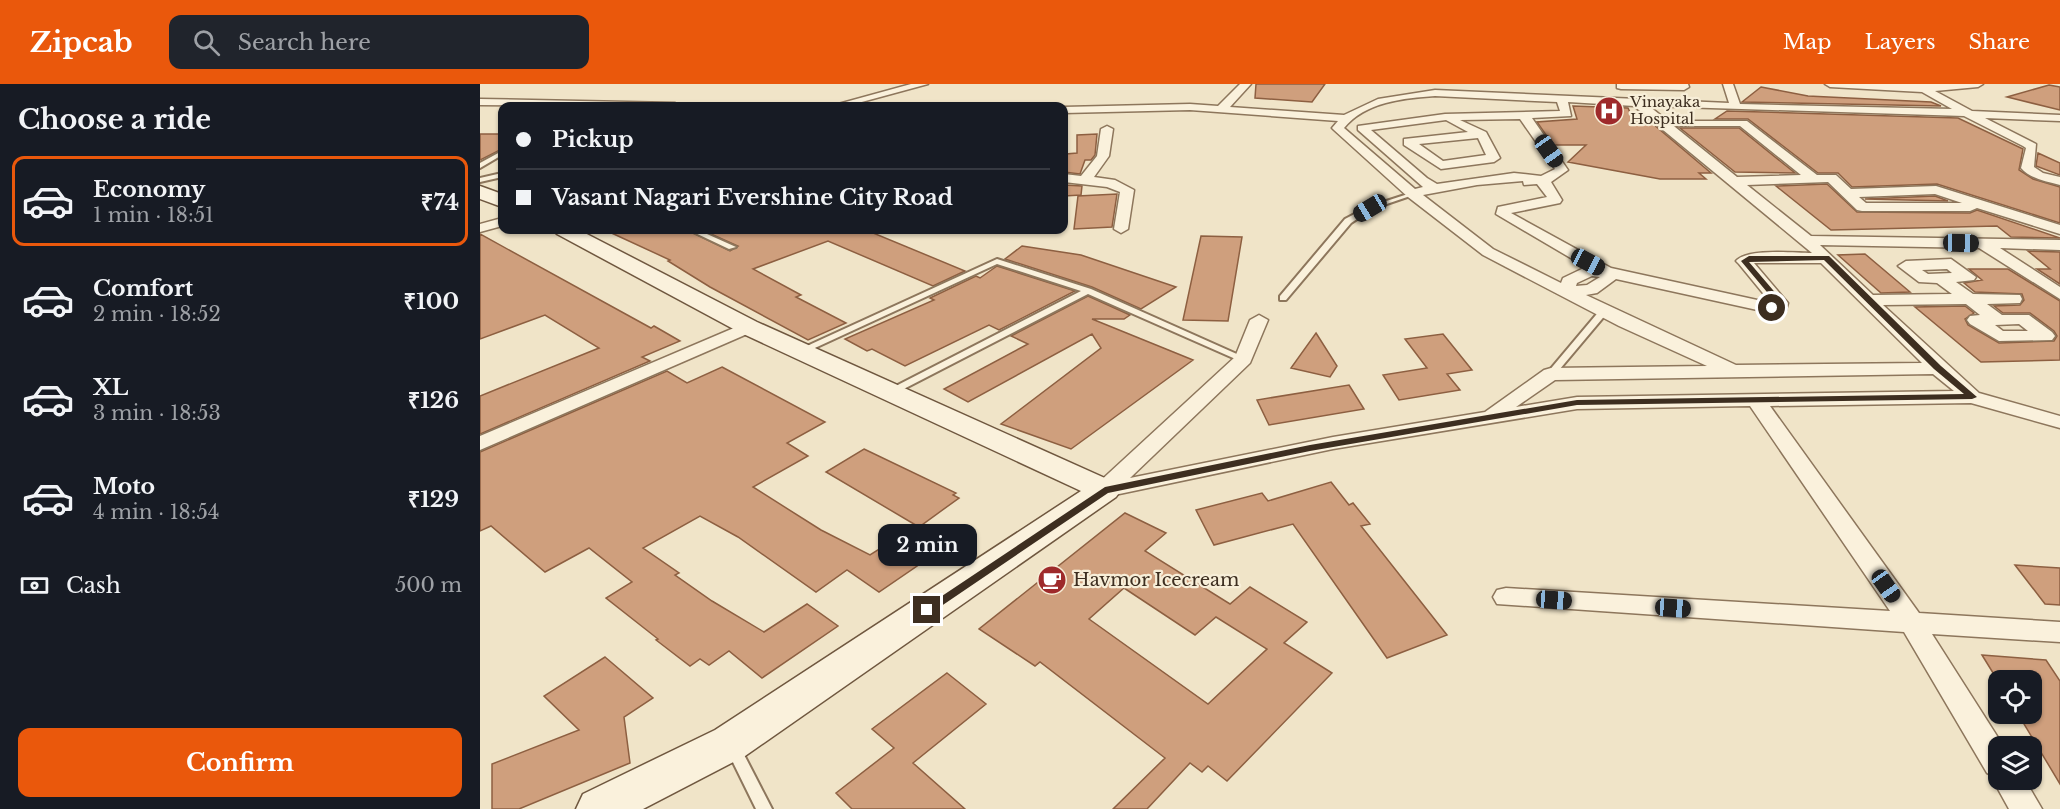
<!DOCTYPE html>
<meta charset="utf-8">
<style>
:root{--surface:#171b24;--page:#20242c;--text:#f1f3f6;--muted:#9ea1a6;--line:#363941;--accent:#ea580c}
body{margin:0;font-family:"Libre Baskerville",serif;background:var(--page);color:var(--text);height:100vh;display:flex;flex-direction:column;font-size:22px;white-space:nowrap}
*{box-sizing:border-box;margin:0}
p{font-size:20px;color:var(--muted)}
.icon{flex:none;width:33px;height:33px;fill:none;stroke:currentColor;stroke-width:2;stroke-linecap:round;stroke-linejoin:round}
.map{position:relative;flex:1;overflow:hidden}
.details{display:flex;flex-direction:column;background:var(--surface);width:480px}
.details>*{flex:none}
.banner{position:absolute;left:18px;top:18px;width:570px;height:132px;border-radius:12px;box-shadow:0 2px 4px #0004;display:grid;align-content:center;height:132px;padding:0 18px;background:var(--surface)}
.fabs{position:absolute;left:1508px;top:586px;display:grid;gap:12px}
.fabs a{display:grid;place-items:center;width:54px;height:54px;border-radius:12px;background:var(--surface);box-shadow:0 2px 4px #0004;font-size:30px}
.end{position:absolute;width:27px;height:27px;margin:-14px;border:8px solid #3d2e20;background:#fff;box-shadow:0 0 0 3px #fff}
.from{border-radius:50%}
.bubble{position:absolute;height:42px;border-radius:12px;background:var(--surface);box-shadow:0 2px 4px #0004;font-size:20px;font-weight:700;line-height:42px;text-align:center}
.car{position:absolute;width:18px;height:36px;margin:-18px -9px;border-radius:8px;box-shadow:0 0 4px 2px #0007;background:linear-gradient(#222 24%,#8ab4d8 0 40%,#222 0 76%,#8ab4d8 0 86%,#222 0)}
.banner b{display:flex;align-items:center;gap:21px;height:57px;font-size:22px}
.banner b+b{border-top:2px solid var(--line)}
.banner i{width:15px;height:15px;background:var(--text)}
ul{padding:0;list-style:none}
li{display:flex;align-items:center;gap:18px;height:90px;margin:0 12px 9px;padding:0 6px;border:3px solid transparent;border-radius:12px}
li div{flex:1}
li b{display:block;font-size:22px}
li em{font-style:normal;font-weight:700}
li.active{border-color:var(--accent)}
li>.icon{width:54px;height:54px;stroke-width:1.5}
h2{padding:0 18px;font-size:27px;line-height:72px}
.pay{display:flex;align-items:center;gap:15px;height:66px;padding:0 18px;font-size:22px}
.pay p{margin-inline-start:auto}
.cta{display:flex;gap:12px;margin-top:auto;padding:12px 18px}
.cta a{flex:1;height:69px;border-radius:12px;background:var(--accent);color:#fff;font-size:24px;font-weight:700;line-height:69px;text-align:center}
header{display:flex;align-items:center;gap:36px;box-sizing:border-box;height:84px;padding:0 30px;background:var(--accent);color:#fff}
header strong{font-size:28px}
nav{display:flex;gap:33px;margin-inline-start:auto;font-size:21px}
.search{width:420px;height:54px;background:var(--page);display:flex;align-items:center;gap:15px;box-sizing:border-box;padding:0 21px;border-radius:12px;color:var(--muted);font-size:22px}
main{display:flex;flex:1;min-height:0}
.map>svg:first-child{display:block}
</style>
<header>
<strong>Zipcab</strong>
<div class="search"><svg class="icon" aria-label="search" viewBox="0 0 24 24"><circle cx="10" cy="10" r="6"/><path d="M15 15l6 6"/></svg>Search here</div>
<nav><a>Map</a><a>Layers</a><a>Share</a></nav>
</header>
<main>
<section class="details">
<h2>Choose a ride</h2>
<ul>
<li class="active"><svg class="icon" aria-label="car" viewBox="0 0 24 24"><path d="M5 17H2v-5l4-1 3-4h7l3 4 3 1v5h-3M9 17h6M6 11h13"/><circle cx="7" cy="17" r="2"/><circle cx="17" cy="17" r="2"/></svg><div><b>Economy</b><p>1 min · 18:51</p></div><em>₹74</em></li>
<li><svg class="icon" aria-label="car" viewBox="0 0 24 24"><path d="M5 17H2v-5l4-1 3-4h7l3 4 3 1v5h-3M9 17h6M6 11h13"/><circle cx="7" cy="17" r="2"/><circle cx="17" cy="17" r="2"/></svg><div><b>Comfort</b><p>2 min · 18:52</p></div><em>₹100</em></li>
<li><svg class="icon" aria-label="car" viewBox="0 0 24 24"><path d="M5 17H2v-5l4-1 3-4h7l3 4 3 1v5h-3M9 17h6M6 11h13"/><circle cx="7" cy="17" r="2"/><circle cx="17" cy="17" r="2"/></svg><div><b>XL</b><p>3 min · 18:53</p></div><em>₹126</em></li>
<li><svg class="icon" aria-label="car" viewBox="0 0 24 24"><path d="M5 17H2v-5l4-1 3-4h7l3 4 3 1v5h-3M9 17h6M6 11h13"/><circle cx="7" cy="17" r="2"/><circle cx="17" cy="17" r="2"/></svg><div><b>Moto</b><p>4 min · 18:54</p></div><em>₹129</em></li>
</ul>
<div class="pay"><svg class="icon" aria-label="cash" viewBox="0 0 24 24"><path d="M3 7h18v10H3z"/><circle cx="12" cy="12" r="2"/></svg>Cash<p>500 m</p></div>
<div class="cta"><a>Confirm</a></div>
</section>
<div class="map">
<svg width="1580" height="725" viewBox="0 0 1580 725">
<rect width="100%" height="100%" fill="#f0e4c8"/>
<path fill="#cf9f7d" stroke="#8d5f41" stroke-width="1.5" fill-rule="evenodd" d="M776,0H845L832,18L775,14Z
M1569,1L1580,3V26L1527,13Z
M1281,3L1328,12L1451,18L1461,22L1262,18Z
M1093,22L1148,24L1154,37L1173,40L1231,89H1219L1226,95H1180L1088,78L1106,61H1073L1057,38L1097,35Z
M1247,27L1478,34L1543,65L1539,86L1553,95L1580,103V139L1457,100L1372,103L1358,89H1338L1268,35H1235Z
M1200,44H1259L1315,89L1255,88Z
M0,50H22V65L0,76Z
M617,50L615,71L611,76H605L600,90L584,88L586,70L597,69V51Z
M1558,69L1580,79V91L1556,82Z
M1347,100L1377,128L1490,129L1497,126L1580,154L1531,153L1517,142L1351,146L1296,102Z
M584,101L602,102L601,111L584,112Z
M637,110L632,143L594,145L598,112Z
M1455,112L1468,117L1385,115Z
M125,146H207L250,167L258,162L222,146H386L485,187L453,202L348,157L273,185L321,211L316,213L366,239L328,256L230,203L188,177L190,176Z
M0,150L171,244L174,242L200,257L162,273L170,277L0,350V312L119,264L65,231L0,255Z
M721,152L762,153L748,237L703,236Z
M542,162L601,171L696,203L661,225L612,203L525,175Z
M1548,167L1580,168V200L1557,185H1570Z
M1385,170L1430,208L1401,209L1358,171Z
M517,182L595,207L519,246L509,241L425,282L392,265L387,267L365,255L454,216L450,214L496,192L500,194Z
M1489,185H1528L1580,217V276L1501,278L1435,223L1485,222L1494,229L1485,235L1488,241L1519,259L1574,257L1577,252L1574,247L1550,229H1523L1514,222L1540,221L1544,216L1542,210L1495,208L1484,199L1502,196Z
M608,212L650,231L644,235H612L713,276L591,365L521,340L621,264L612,250L488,318L464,305L548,260L531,252Z
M836,249L857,282L850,293L811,284Z
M963,250L992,286L967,290L980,306L919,316L903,291L947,284L925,255Z
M242,283L345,338L307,359L328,372L273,403L341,446L390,471L428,447L459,467L399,508L367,486L336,508L258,453L220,432L163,464L199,489L195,491L232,517L284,548L327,520L358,542L282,594L249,567L229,581L220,575L210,582L176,556L178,555L126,514L152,498L109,464L65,488L11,442L0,447V368L187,287L207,299Z
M869,301L884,325L789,341L777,316Z
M384,365L476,409L473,411L479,414L439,443L346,388Z
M851,398L869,421L873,419L890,440L881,442L967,551L907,574L813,440L734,461L716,426L782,409L788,417Z
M645,429L686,449L665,467L750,520L770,503L827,538L804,559L852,589L747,697L728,682L722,688L710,679L667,725H633L685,674L560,578L555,582L499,545ZM644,504L715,551L736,533L787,565L728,620L609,535Z
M1535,481L1580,484V521L1565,520Z
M1502,571L1566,576L1580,597V700L1538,630H1551V597H1518Z
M125,573L173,614L144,633L150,679L39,725H12V680L99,646L64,612Z
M467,589L506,620L433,679L485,725H372L356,709L414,664L392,645Z"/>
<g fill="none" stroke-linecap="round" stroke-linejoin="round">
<g stroke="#8d765c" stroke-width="4">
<path id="lane" d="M22,67V71L0,84V79Z
M22,89V93L0,98V94Z
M931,109L936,110L892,125L871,139L806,216H800V212L865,135L888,123Z
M209,146H218L256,163L249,165Z
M517,175L611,205L768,275L763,278L760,277L608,210L414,310H408L406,308L408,306L601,207L517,180L324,269H318L316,267Z
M1124,224L1128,227L1127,229L1074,292H1068L1066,290L1068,288L1121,225Z
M253,658L258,659L292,725H276L246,664L248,659Z"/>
</g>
<g stroke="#8d765c" stroke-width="3">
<path id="street" d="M431,0H448L367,22H351Z
M760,0H771L750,23L864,31L898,15L955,6L1249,19L1243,0H1253L1260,20L1472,25L1442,8L1350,3L1345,0H1503L1498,3L1455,7L1492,27L1580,31V37L1505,34L1556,60L1554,83L1563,89L1580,93V101C1565,97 1551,95 1541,84L1546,64L1543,62L1484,32L1169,22L1257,93L1321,91L1260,42H1197L1191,39L1193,37H1267L1337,91H1356L1371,105L1456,102L1580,141V150L1497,124L1490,127H1382L1377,126L1348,98L1267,101L1331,152L1580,156V166L1520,164L1580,203V215L1499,164L1340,161L1393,211L1472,210L1457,199L1439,198L1418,182L1426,177L1471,175L1496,193L1494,196L1476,198L1493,210L1540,211L1542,215L1540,219L1507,220L1522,231H1549L1572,248L1575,252L1572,256L1519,257L1490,240L1487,236L1490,232L1500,231L1486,220L1403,221L1499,309L1580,332V344L1491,319L1290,322L1439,529L1580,538V558L1452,550L1524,663H1518V696H1545L1562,725H1529L1513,696L1514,692L1507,689L1424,548L1017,520L1013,513L1017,506L1026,504L1410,527L1270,322L1097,325L853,365L625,413L617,411L614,406L617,400L755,273L770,236L779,231L788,236L770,279L650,394L853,353L1005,328L1064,286L1071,284L1227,282L1139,242L1003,171L928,113L854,46L852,44L858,37L710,26L584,29V23L710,20L738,22ZM955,12L1077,18L1080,27L965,30L878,42V46L943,103L935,105L864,44C885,18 924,14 955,12ZM1088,18L1154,22L1332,169C1314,169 1267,164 1256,177L1259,180L1291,219L1131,184L1031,129L1080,119L1082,116L1071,98L1088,86L1052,34L1091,32ZM1040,35L1075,85L1061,92L1034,89L957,100L947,94L891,46L966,36L988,48L924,55V61L961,85L1014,78L1020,74L1006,48L980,36ZM998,54L1006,71L963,77L939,60ZM1043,97L1044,101L1057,100L1067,113L1018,123L1016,130L1106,183L1083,194L1081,199L1013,165L943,111L997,101ZM1455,110L1482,119H1386L1379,113ZM1274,179H1341L1442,279L1256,281L1106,211L1117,209L1136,195L1291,229L1306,226L1308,219ZM1467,185L1472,189L1448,190L1442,186ZM1112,192L1120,193L1107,201L1096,202L1097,199ZM1539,240L1548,247H1523L1515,241ZM1453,290L1474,307L1097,313L1036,323L1075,296Z
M1137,0H1208L1209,3L1204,6L1141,5L1137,4Z
M0,15L195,19L200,22L0,21Z
M627,42L633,45L629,72L614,93L635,96L654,106L648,145L641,149L634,145L640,108L627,103L584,98V90L601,92L617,72L621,45Z
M22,134V142L0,148V140Z
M268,238L274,239L277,243L274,247L0,366V352Z"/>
</g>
<g stroke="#6f573f" stroke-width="3">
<path id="secondary" d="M0,102L22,110V123L0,115Z
M74,146H99L277,238L636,399L641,406L636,413L265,672L163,725H96L103,710L235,646L601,407L259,248L77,150Z"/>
</g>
<use href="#lane" fill="#faf1dc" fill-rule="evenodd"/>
<use href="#street" fill="#faf1dc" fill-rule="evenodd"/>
<use href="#secondary" fill="#faf1dc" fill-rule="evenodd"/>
</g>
<path fill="#3d2e20" d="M1269,172H1349L1461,282L1497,313L1492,315L1097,321L830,367L628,409L451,529H443L441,526L625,403L830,361L1097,316L1484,310L1454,285L1344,176L1269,178L1304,219L1303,224L1292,226L1289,222L1297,220L1261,177Z"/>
<defs>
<g id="hospital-disc" transform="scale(1.5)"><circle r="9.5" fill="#9e2a2b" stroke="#f7eed8"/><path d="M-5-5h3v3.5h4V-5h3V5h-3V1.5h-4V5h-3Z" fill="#fff"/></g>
<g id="cafe-disc" transform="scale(1.5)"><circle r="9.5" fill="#9e2a2b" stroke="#f7eed8"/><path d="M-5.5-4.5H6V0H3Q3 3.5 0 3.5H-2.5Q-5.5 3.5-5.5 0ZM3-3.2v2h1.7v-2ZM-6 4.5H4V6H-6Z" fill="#fff"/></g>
</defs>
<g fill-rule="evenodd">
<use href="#hospital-disc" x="1129" y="27"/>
<use href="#cafe-disc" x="572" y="496"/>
</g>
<g text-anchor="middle" stroke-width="4.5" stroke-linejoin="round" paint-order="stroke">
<g font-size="15" fill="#3d2e20" stroke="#f7eed8" text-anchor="start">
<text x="1150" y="23">Vinayaka<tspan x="1150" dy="17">Hospital</tspan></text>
</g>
<g font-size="18" fill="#3d2e20" stroke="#f7eed8" text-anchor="start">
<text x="593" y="502">Havmor Icecream</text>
</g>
</g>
</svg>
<div class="fabs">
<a><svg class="icon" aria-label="locate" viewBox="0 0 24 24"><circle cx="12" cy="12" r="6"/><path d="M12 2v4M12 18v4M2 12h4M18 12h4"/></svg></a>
<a><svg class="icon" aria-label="layers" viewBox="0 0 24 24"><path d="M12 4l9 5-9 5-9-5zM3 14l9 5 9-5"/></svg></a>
</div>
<i class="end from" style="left:1292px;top:224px"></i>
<i class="end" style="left:447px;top:526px"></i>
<div class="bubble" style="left:398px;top:440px;width:99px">2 min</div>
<i class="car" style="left:1069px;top:67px;rotate:145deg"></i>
<i class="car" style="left:890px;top:124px;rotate:239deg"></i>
<i class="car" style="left:1481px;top:159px;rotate:91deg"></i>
<i class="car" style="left:1108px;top:178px;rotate:118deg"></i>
<i class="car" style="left:1406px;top:502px;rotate:145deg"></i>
<i class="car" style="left:1074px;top:516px;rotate:94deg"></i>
<i class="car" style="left:1193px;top:524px;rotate:94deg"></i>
<div class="banner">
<b><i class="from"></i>Pickup</b>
<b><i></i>Vasant Nagari Evershine City Road</b>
</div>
</div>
</main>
